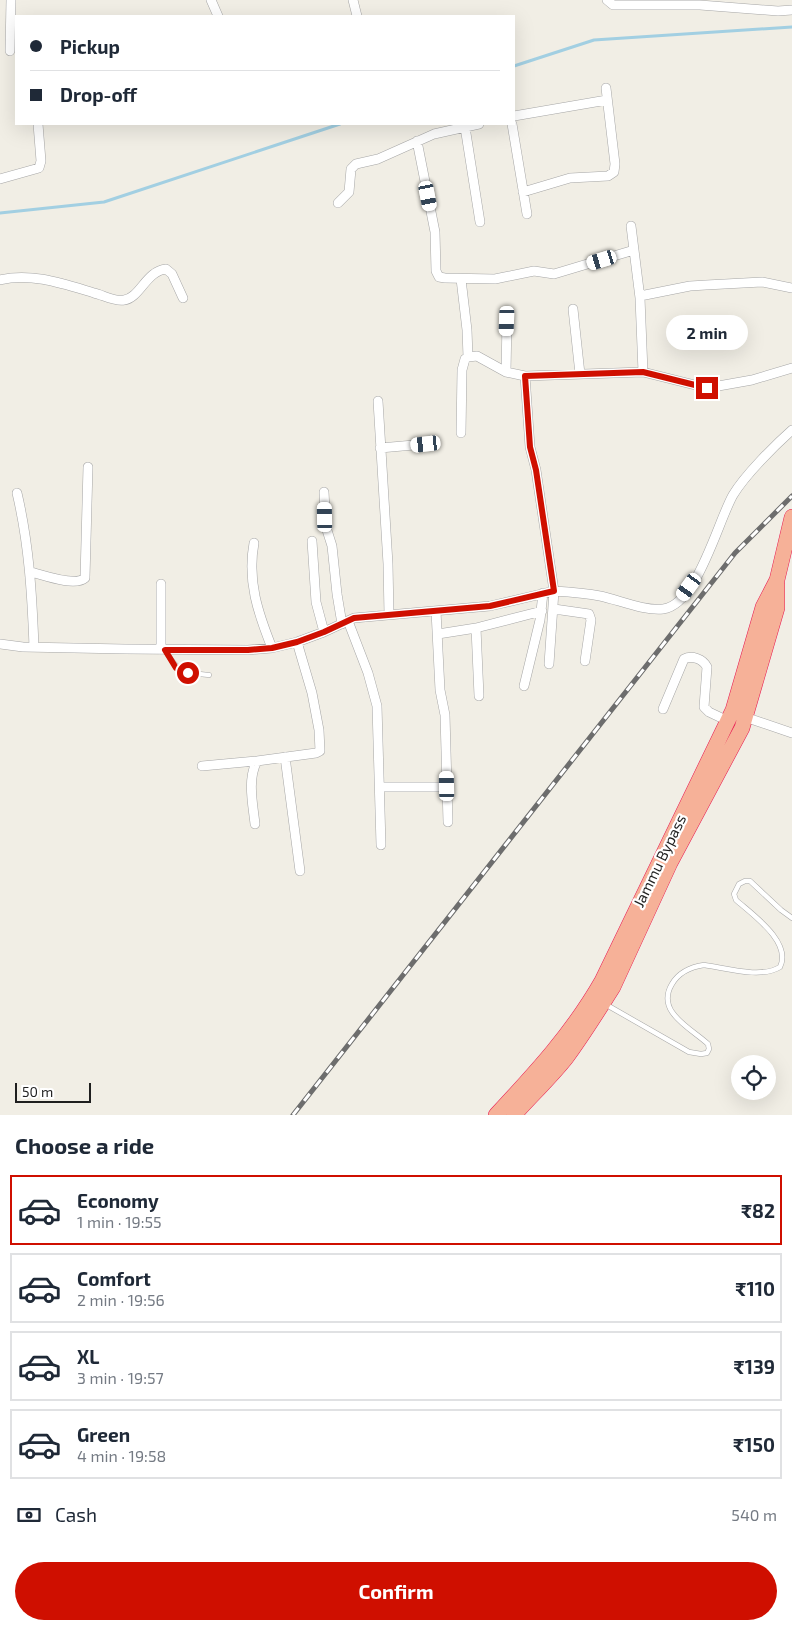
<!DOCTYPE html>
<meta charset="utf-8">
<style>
:root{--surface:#fff;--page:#f6f6f7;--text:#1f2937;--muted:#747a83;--line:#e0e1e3;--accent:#cf0f00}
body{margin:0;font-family:"Exo 2",sans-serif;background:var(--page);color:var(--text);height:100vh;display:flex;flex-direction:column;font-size:19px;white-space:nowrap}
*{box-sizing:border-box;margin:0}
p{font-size:16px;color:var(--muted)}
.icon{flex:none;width:28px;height:28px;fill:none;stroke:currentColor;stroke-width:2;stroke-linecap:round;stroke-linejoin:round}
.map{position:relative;height:1115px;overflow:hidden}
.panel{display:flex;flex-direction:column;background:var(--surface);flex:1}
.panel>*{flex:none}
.hud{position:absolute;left:15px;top:15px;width:500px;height:110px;border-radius:0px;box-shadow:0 5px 20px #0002;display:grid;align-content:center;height:110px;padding:0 15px;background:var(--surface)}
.tools{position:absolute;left:731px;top:1055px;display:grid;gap:10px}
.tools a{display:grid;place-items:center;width:45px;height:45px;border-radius:50%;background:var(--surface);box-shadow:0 5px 20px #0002;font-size:25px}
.scale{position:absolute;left:15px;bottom:12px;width:76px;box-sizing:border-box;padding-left:5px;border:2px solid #1f1f1f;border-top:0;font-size:14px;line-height:18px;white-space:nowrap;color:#1f1f1f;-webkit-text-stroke:4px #fff;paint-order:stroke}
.end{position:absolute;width:22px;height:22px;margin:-11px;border:6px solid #cf0f00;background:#fff;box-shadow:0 0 0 2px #fff}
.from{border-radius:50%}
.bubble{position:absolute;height:35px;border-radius:18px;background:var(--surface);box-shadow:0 5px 20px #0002;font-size:16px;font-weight:700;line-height:35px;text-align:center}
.car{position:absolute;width:15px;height:30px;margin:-15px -8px;border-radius:6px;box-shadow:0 0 4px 1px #0007;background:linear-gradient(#fff 24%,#345 0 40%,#fff 0 76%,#345 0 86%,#fff 0)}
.hud b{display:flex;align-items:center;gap:18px;height:48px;font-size:19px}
.hud b+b{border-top:1px solid var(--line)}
.hud i{width:12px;height:12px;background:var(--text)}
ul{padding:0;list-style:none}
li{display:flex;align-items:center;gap:15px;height:70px;margin:0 10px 8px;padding:0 5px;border:2px solid var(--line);border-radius:0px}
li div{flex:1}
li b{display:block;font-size:19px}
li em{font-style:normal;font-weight:700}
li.active{border-color:var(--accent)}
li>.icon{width:45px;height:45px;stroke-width:1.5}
h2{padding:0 15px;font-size:22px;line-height:60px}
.pay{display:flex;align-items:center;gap:12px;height:55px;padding:0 15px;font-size:19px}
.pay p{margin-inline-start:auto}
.action{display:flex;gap:10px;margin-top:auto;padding:10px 15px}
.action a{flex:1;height:58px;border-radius:30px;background:var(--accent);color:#fff;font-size:20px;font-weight:700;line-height:58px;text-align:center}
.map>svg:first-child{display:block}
</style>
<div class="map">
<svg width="792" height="1115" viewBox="0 0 792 1115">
<rect width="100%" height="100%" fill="#f1eee5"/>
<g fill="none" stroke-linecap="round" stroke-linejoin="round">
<path stroke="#a2cfe2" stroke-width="3" d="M514,66L594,40L792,27
M0,213L104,202L340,124"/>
<g stroke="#a6a6a6" stroke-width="5.5">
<path id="service" d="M165,650C178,673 184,673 209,675
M605,1004L689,1052L701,1054L707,1053L709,1049L708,1044C691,1028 655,1012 672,984C679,972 690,967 704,965C726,968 761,979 780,967C792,942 753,915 736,900L734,894L739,884L745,881H750L781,910L792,918"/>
</g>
<g stroke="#a6a6a6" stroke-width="10">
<path id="minor" d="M211,0L218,16
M353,0L357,16
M607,0L613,5H700L778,11L792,10
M10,51L11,0
M514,116L607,100
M512,124L527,214
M465,127L480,222
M417,141L435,232L436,271L439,277L445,278L495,279L534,271L554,274L634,250
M0,179L39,168L41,161L38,124
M523,192L570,178L608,176L614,172L615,164L606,88
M338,203L349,192L351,169L356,164L378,159L434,134L479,124
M631,226L640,298L643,372
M461,279L467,330L468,357
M0,280C31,272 64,284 94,293C103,295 115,302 124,300C140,298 146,271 166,269L172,274L183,298
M640,296L690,286L706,285L762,282L792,288
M573,309L580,374
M506,372L507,321
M378,401L388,564L389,615
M461,433L462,370L465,359L468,357L477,356L506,372L525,376
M380,448L425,444
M324,492L326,527L332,546L337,594L342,624
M17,493C29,544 32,594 34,647
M312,541L316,602L324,632
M254,543C247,581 258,613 272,648
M31,572C43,575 75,587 85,578L88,467
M554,609L589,614L591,620L585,661
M436,611L440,690L445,715L448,822
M348,621L368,673L377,706L381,845
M476,628L479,696
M438,634L476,628L542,611
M0,644L23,647L125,649L248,650L272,648L297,642L324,632L354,618L490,606L554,591L536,470L530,447L525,376L643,372L707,388L752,380L792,368
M161,650V584
M549,664L554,591C570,592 585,593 600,596C619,600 644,611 663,609C697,605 718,521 733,495C745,475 775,445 792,430
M524,686L540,620L543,593
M663,709L684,659C692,655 703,659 707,667L704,707L709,712L728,721
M745,717L792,733
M285,757L300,871
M202,766L257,761L316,753L320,751L319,730L312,693L297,642
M380,787H447
M255,824C253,805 247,779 257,761"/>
</g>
<g stroke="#e81851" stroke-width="16">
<path id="trunk" d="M496,1115C536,1072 573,1032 602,981L733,710L763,607L777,580L792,517
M514,1115C531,1096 550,1078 566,1058C583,1035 598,1011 613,987L670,863L742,728L777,608V584"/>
</g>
<use href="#service" stroke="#fff" stroke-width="4.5"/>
<use href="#minor" stroke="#fff" stroke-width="9"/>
<use href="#trunk" stroke="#f6b198" stroke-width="15"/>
<g stroke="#6d6d6d" stroke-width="5">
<path id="rail" d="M293,1115L735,553L792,496"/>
</g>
<use href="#rail" stroke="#fff" stroke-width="3" stroke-dasharray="9" stroke-linecap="butt"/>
</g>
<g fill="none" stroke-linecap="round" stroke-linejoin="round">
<path stroke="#cf0f00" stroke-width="6" d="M188,673L176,668L165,650H248L272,648L297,642L324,632L354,618L490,606L554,591L536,470L530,447L525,376L643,372L707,388"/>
</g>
<g text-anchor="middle" stroke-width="4.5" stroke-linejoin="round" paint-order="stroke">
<g font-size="15" fill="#1f1f1f" stroke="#fff">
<text transform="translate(660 861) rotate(-64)" y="5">Jammu Bypass</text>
</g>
</g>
</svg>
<div class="tools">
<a><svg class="icon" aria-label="locate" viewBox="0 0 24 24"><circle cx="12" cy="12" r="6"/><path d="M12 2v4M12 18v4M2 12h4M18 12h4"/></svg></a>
</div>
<div class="scale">50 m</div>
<i class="end from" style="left:188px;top:673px"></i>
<i class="end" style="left:707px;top:388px"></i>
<div class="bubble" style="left:666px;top:315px;width:82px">2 min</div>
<i class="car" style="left:428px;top:196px;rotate:169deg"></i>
<i class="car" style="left:602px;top:260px;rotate:253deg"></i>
<i class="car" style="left:507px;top:321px;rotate:182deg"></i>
<i class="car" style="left:426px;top:444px;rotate:264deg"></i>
<i class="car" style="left:325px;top:517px;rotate:359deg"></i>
<i class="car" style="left:689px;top:587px;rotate:216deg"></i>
<i class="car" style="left:447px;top:786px;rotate:359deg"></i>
<div class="hud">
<b><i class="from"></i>Pickup</b>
<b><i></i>Drop-off</b>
</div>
</div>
<section class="panel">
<h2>Choose a ride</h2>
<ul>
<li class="active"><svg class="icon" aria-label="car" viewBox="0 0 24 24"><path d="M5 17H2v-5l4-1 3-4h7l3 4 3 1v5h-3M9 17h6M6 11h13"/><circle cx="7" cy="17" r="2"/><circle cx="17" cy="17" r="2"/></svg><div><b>Economy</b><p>1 min · 19:55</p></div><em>₹82</em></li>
<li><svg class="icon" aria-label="car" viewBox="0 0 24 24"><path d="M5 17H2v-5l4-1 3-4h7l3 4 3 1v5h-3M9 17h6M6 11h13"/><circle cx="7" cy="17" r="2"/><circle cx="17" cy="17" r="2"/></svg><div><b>Comfort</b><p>2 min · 19:56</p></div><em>₹110</em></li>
<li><svg class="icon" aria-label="car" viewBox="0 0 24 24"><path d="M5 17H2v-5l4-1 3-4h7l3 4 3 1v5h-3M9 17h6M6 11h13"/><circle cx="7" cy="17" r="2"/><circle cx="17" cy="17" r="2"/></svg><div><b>XL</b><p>3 min · 19:57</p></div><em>₹139</em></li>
<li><svg class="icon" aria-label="car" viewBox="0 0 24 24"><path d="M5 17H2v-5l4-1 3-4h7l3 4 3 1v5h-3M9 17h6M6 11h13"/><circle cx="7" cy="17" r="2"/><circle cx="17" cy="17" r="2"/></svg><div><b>Green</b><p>4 min · 19:58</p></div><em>₹150</em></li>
</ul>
<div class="pay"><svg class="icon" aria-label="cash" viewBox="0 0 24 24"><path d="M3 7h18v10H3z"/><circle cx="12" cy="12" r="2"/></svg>Cash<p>540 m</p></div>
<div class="action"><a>Confirm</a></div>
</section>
